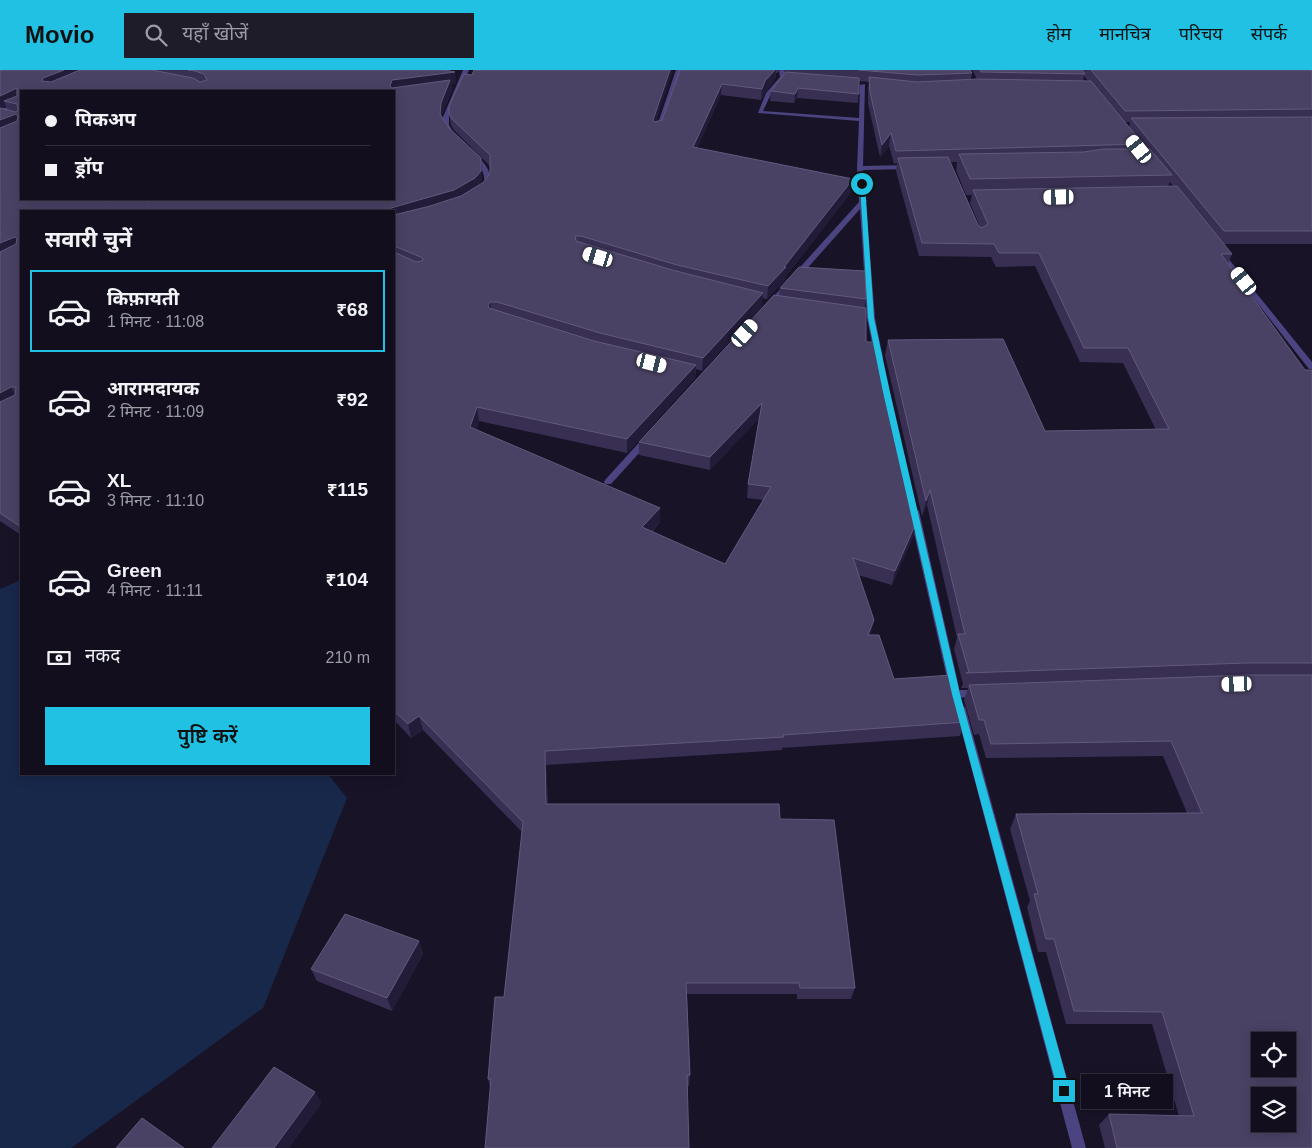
<!DOCTYPE html>
<html lang="hi">
<meta charset="utf-8">
<style>
:root{--surface:#120e1d;--page:#1f1c2a;--text:#f1f3f6;--muted:#9c9ca4;--line:#312e3b;--accent:#21c1e3}
body{margin:0;font-family:Arial,"Noto Sans Devanagari",sans-serif;background:var(--page);color:var(--text);height:100vh;display:flex;flex-direction:column;font-size:19px;white-space:nowrap}
*{box-sizing:border-box;margin:0}
p{font-size:16px;color:var(--muted)}
.icon{flex:none;width:28px;height:28px;fill:none;stroke:currentColor;stroke-width:2;stroke-linecap:round;stroke-linejoin:round}
.map{position:relative;flex:1;overflow:hidden}
.details{position:absolute;left:20px;top:140px;width:375px;height:565px;display:flex;flex-direction:column;background:var(--surface);border-radius:0px;box-shadow:0 2px 12px #0003,0 0 0 1px var(--line)}
.details>*{flex:none}
.guide{position:absolute;left:20px;top:20px;width:375px;height:110px;border-radius:0px;box-shadow:0 2px 12px #0003,0 0 0 1px var(--line);display:grid;align-content:center;height:110px;padding:0 25px;background:var(--surface)}
.buttons{position:absolute;left:1251px;top:962px;display:grid;gap:10px}
.buttons a{display:grid;place-items:center;width:45px;height:45px;border-radius:0px;background:var(--surface);box-shadow:0 2px 12px #0003,0 0 0 1px var(--line);font-size:25px}
.end{position:absolute;width:22px;height:22px;margin:-11px;border:6px solid #21c1e3;background:#111;box-shadow:0 0 0 2px #111}
.from{border-radius:50%}
.bubble{position:absolute;height:35px;border-radius:0px;background:var(--surface);box-shadow:0 2px 12px #0003,0 0 0 1px var(--line);font-size:16px;font-weight:600;line-height:35px;text-align:center}
.car{position:absolute;width:15px;height:30px;margin:-15px -8px;border-radius:6px;box-shadow:0 0 4px 1px #0007;background:linear-gradient(#fff 24%,#345 0 40%,#fff 0 76%,#345 0 86%,#fff 0)}
.guide b{display:flex;align-items:center;gap:18px;height:48px;font-size:19px}
.guide b+b{border-top:1px solid var(--line)}
.guide i{width:12px;height:12px;background:var(--text)}
ul{padding:0;list-style:none}
li{display:flex;align-items:center;gap:15px;height:82px;margin:0 10px 8px;padding:0 15px;border:2px solid transparent;border-radius:0px}
li div{flex:1}
li b{display:block;font-size:19px}
li em{font-style:normal;font-weight:600}
li.current{border-color:var(--accent)}
li>.icon{width:45px;height:45px;stroke-width:1.5}
h2{padding:0 25px;font-size:22px;line-height:60px}
.pay{display:flex;align-items:center;gap:12px;height:55px;padding:0 25px;font-size:19px}
.pay p{margin-inline-start:auto}
.action{display:flex;gap:10px;margin-top:auto;padding:10px 25px}
.action a{flex:1;height:58px;border-radius:0px;background:var(--accent);color:#111;font-size:20px;font-weight:600;line-height:58px;text-align:center}
header{display:flex;align-items:center;gap:30px;box-sizing:border-box;height:70px;padding:0 25px;background:var(--accent);color:#111}
header strong{font-size:24px}
nav{display:flex;gap:28px;margin-inline-start:auto;font-size:18px}
.search{width:350px;height:45px;background:var(--page);display:flex;align-items:center;gap:12px;box-sizing:border-box;padding:0 18px;border-radius:0px;color:var(--muted);font-size:19px}
.map>svg:first-child{display:block}
</style>
<header>
<strong>Movio</strong>
<div class="search"><svg class="icon" aria-label="search" viewBox="0 0 24 24"><circle cx="10" cy="10" r="6"/><path d="M15 15l6 6"/></svg>यहाँ खोजें</div>
<nav><a>होम</a><a>मानचित्र</a><a>परिचय</a><a>संपर्क</a></nav>
</header>
<div class="map">
<svg width="1312" height="1078" viewBox="0 0 1312 1078">
<rect width="100%" height="100%" fill="#181327"/>
<path fill="#18284b" d="M21,510V704H328L347,728L263,938L71,1078H0V519Z"/>
<g fill="none" stroke-linecap="round" stroke-linejoin="round">
<path fill="#4b4480" fill-rule="evenodd" d="M463,0H469L449,47V55L455,65L452,67L450,66L443,55V47Z
M676,0H682L660,61L655,62Z
M779,0H785L786,7L771,24L763,41L859,48L860,15L865,14L863,96L909,95L912,97L909,99L863,100L865,129L867,131L866,133L875,248L883,288L882,290H876L875,288L867,248L860,139L772,238L765,236L859,132L857,98L859,51L758,43L766,23L780,7Z
M21,31V35L0,44V40Z
M471,84H475C486,94 494,103 488,118L483,117C487,102 480,96 470,85Z
M1219,182H1223L1312,292V299H1309L1219,184Z
M648,365L651,366V370L611,414H605L604,412L605,410L645,366Z
M914,438L919,441L959,617L958,620H983L984,623L983,626L956,628L952,627L951,624L953,621L949,617L909,441Z
M961,636L965,637L966,640L1086,1078H1072L956,640L957,637Z"/>
</g>
<path fill="#382f52" fill-rule="evenodd" d="M0,0H445L456,13L451,14L452,21L442,44V47L449,58L481,88L482,100V113L490,103V96L454,60L451,55L449,43L656,52L662,50L680,0H781L777,3H776L775,10L765,22L761,30L721,25L697,78L852,121L786,206L785,210L767,229L762,228V236L702,301L696,299L695,308L627,383L479,351L476,360L660,452L652,462L725,494L763,430L747,428L748,414L759,348L710,400L639,385V372L779,226L780,218L866,229L865,238L866,272L914,465L892,515L858,505L871,564V565L894,609L965,652L960,666L782,678V680L546,695L548,734L780,749L855,918L851,929H797V924H687L690,1005L689,1016L490,1017L488,1009L504,927L522,762L423,660L411,668L394,650V141H21V465L0,451ZM21,21L394,129H21ZM6,36L8,40L2,38Z
M783,0H970L972,3L971,9H977L972,0H1312V174H1224L1232,184L1228,194L1305,300H1312V1078H1105L1099,1055L1109,1044L1179,1046L1152,954H1066L1046,882H1038L1027,837L1030,831L1010,759L1016,744L1187,743L1163,686L986,688L979,664L974,665L964,630L968,618H961L963,614L954,579L957,568L927,435L922,446L885,285L888,270L1045,361L1156,360L1123,293L1080,292L1035,196L996,197L991,187L919,186L896,101L897,93L894,94L889,76L880,87L868,34V19L869,12L859,11L858,33L797,28L794,33L770,31L771,21L785,3ZM1084,6L1088,11H1083ZM1125,52H1130L1129,57ZM950,92H957L956,100L966,125H972L970,133L980,157L978,155ZM1170,112L1173,116H1168Z
M419,871L423,884L392,941L317,911L311,899Z"/>
<path fill="#231c39" d="M64,0H94L47,19L42,11L43,8Z
M670,0H673L653,61V50Z
M775,0H776L775,10L765,22L761,30L762,19L765,11Z
M455,2L456,13L451,14L452,21L442,44V55L394,21L390,16L392,10Z
M722,14L721,25L692,88L693,77Z
M17,18L21,29L4,31L6,36L0,39V26Z
M798,18L797,28L794,33L795,24Z
M16,44L20,55L0,64V50Z
M891,63L889,76L880,87L882,75Z
M481,88L482,100V113L456,132L394,150V141H390L391,138Z
M853,109L852,121L786,206L785,210L767,229L768,216Z
M100,129H117L118,132L100,130Z
M15,167L20,179L0,188V173Z
M763,223L762,236L702,301L703,288Z
M490,232L492,245L488,235Z
M696,295L695,308L627,383V369Z
M11,317L18,330L0,341V323Z
M762,333L761,347L710,400V387Z
M477,337L479,351L472,371L470,357Z
M930,420L927,435L922,446L926,431Z
M660,438V452L642,471V457Z
M917,451L914,465L892,515L895,501Z
M874,550L871,564L865,579L868,565Z
M419,646L423,660L411,668L408,654Z
M545,681L546,695L548,747L546,734Z
M419,871L423,884L392,941L387,928Z
M315,1022L322,1033L289,1078H274Z"/>
<path fill="#4a4264" stroke="#625a7c" fill-rule="evenodd" d="M0,0H64L43,8L42,11L51,12L80,0H152L193,8L200,12L207,10L204,4L195,1L188,0H445L455,2L392,10L390,16L392,18L450,10L441,33L440,44L449,58L481,88V101L475,108L454,120L391,138L390,141H21V457L0,443V332L15,325L16,317H11L0,323V182L16,174L17,169L15,167L0,173V58L17,51L18,46L16,44L0,50V38L16,42L18,40L17,34L4,31L17,26V18L0,26ZM21,21H394V129H159L148,131L142,129H114L110,131L100,130V129H21Z
M474,0H670L653,50L654,52L662,50L680,0H775L765,11L762,19L722,14L693,77L853,109L784,197H786L768,216L677,195L581,166H575L576,171L672,200L763,223L703,288L600,263L497,232H490L488,235L489,238L594,271L696,295L627,369L477,337L470,357L660,438L642,457L725,494L771,417L748,414L762,333L710,387L639,372L774,225L866,238V272H876L917,451L895,501L853,488L874,550L868,565H879L894,609L952,605L965,652L783,665L784,667L545,681L546,734H779L780,749L834,750L855,918H800L799,913H686L690,1005H687L689,1078H485L491,1009H488L495,927H504L523,752L419,646L408,654L394,641V182L416,192L422,191L423,188L394,176V145L430,136L461,126L484,112L490,103V85L452,49L449,43V36L464,4L472,5Z
M859,0H970L972,3L917,5Z
M980,0H1082L1085,4L981,2Z
M1091,0H1312V39L1125,41Z
M786,2L859,8V24L798,18L795,24L771,21Z
M869,7L917,12L978,9L1091,11L1143,74L896,81L891,63L882,75L870,22Z
M1312,47V161H1224L1131,48Z
M1104,79H1150L1172,105L970,109L959,84L1084,82Z
M948,87L978,155L982,158L988,154L973,120L1177,116L1232,184H1221L1305,300H1312V593H1246L966,603L969,602L958,564H965L930,420L926,431L888,270L1003,269L1045,361L1169,359L1128,278H1084L1039,183H999L994,174L922,173L898,88Z
M799,197L865,201L866,229L780,218Z
M1246,605H1312V1078H1117L1109,1044L1194,1046L1162,942L1074,941L1054,869H1046L1034,824H1038L1016,744L1202,743L1171,671L991,674L984,650H979L969,615ZM1260,971H1288V999H1260ZM1260,1026H1288V1054H1260Z
M345,844L419,871L387,928L311,899Z
M274,997L315,1022L274,1078H212Z
M142,1048L184,1078H116Z"/>
<path fill="#21c1e3" d="M862,113L865,114L874,248L890,322L960,624L1070,1021L1068,1025L1064,1027L1060,1025L1058,1021L952,624L883,322L868,248L860,114Z"/>
</svg>
<div class="buttons">
<a><svg class="icon" aria-label="locate" viewBox="0 0 24 24"><circle cx="12" cy="12" r="6"/><path d="M12 2v4M12 18v4M2 12h4M18 12h4"/></svg></a>
<a><svg class="icon" aria-label="layers" viewBox="0 0 24 24"><path d="M12 4l9 5-9 5-9-5zM3 14l9 5 9-5"/></svg></a>
</div>
<i class="end from" style="left:862px;top:114px"></i>
<i class="end" style="left:1064px;top:1021px"></i>
<div class="bubble" style="left:1081px;top:1004px;width:92px">1 मिनट</div>
<i class="car" style="left:1139px;top:79px;rotate:321deg"></i>
<i class="car" style="left:1059px;top:127px;rotate:269deg"></i>
<i class="car" style="left:598px;top:187px;rotate:287deg"></i>
<i class="car" style="left:1244px;top:211px;rotate:321deg"></i>
<i class="car" style="left:745px;top:263px;rotate:42deg"></i>
<i class="car" style="left:652px;top:293px;rotate:104deg"></i>
<i class="car" style="left:1237px;top:614px;rotate:268deg"></i>
<div class="guide">
<b><i class="from"></i>पिकअप</b>
<b><i></i>ड्रॉप</b>
</div>
<section class="details">
<h2>सवारी चुनें</h2>
<ul>
<li class="current"><svg class="icon" aria-label="car" viewBox="0 0 24 24"><path d="M5 17H2v-5l4-1 3-4h7l3 4 3 1v5h-3M9 17h6M6 11h13"/><circle cx="7" cy="17" r="2"/><circle cx="17" cy="17" r="2"/></svg><div><b>किफ़ायती</b><p>1 मिनट · 11:08</p></div><em>₹68</em></li>
<li><svg class="icon" aria-label="car" viewBox="0 0 24 24"><path d="M5 17H2v-5l4-1 3-4h7l3 4 3 1v5h-3M9 17h6M6 11h13"/><circle cx="7" cy="17" r="2"/><circle cx="17" cy="17" r="2"/></svg><div><b>आरामदायक</b><p>2 मिनट · 11:09</p></div><em>₹92</em></li>
<li><svg class="icon" aria-label="car" viewBox="0 0 24 24"><path d="M5 17H2v-5l4-1 3-4h7l3 4 3 1v5h-3M9 17h6M6 11h13"/><circle cx="7" cy="17" r="2"/><circle cx="17" cy="17" r="2"/></svg><div><b>XL</b><p>3 मिनट · 11:10</p></div><em>₹115</em></li>
<li><svg class="icon" aria-label="car" viewBox="0 0 24 24"><path d="M5 17H2v-5l4-1 3-4h7l3 4 3 1v5h-3M9 17h6M6 11h13"/><circle cx="7" cy="17" r="2"/><circle cx="17" cy="17" r="2"/></svg><div><b>Green</b><p>4 मिनट · 11:11</p></div><em>₹104</em></li>
</ul>
<div class="pay"><svg class="icon" aria-label="cash" viewBox="0 0 24 24"><path d="M3 7h18v10H3z"/><circle cx="12" cy="12" r="2"/></svg>नकद<p>210 m</p></div>
<div class="action"><a>पुष्टि करें</a></div>
</section>
</div>
